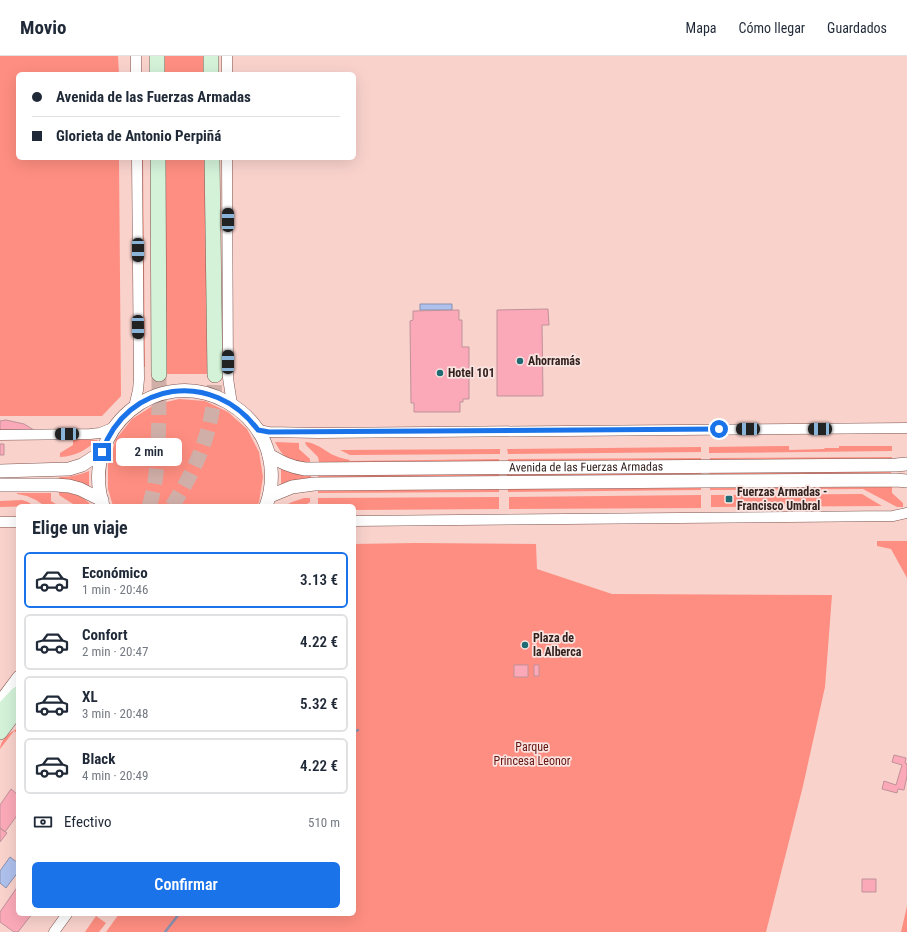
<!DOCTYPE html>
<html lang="es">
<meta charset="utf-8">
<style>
:root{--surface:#fff;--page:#f2f2f3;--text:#1f2937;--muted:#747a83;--line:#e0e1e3;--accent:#1a73e8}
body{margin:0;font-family:"Roboto Condensed",sans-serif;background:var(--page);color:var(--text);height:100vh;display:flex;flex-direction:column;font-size:15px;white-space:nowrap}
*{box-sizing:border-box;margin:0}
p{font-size:13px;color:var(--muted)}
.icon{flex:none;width:22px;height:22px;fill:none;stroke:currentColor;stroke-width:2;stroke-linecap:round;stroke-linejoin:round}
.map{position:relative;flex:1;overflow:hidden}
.details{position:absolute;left:16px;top:448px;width:340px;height:412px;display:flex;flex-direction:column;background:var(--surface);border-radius:6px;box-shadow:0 4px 16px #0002}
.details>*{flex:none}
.hud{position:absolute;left:16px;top:16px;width:340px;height:88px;border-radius:6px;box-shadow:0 4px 16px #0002;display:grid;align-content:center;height:88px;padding:0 16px;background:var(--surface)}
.end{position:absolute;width:18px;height:18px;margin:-9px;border:5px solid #1a73e8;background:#fff;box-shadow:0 0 0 2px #fff}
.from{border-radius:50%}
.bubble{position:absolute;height:28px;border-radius:6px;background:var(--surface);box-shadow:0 4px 16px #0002;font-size:13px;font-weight:600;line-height:28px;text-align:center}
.car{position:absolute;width:12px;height:24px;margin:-12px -6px;border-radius:5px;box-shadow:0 0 3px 1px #0007;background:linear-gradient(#222 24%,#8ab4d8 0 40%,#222 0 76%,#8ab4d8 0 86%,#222 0)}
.hud b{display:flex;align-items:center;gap:14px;height:38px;font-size:15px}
.hud b+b{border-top:1px solid var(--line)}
.hud i{width:10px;height:10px;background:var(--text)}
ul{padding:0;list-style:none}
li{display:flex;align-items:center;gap:12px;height:56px;margin:0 8px 6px;padding:0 8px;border:2px solid var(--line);border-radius:6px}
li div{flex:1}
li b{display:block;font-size:15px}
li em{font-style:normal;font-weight:600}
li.on{border-color:var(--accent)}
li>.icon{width:36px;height:36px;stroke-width:1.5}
h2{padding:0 16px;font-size:18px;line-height:48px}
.pay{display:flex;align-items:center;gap:10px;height:44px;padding:0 16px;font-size:15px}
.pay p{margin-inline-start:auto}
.cta{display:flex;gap:8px;margin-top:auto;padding:8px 16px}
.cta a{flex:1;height:46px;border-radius:6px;background:var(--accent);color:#fff;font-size:16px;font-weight:600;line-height:46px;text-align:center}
header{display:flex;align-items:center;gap:24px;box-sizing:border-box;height:56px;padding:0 20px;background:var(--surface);border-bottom:1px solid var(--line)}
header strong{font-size:19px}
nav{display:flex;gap:22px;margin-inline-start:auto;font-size:14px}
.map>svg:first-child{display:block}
</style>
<header>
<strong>Movio</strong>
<nav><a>Mapa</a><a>Cómo llegar</a><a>Guardados</a></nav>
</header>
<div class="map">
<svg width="907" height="876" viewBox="0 0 907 876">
<rect width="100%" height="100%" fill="#f9d2cc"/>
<path fill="#fe8e81" d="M0,0H118L119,18H18V102H119L121,340L102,360H0Z
M163,0H205V18H164Z
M141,102H143L145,311H143Z
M164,102H206L207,318H167Z
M179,343L205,345L228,356L247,373L259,396L263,421L259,446L257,450H113L108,433V408L116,383L132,363L154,349Z
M73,383L98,384C85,394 77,400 60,401V397L73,389Z
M275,386L299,387V393L310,403V407C290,404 285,405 275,386Z
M305,386C316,387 323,393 331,398C337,401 344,403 350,404L349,406H319L318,401L306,389Z
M789,390V394L824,393L825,392H839V390H892V395L709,397V391Z
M701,391V396L508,398L507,393Z
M500,393V398L350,399L340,394Z
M892,401V403L710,404V402Z
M701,402V404L508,405V403Z
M499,403V405L350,406V405Z
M281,413L299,419L311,420V423H299L281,429Z
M89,415V431L60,424L59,421C70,421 79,419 89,415Z
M891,415V418L709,419V417Z
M701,416V420L507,422V418Z
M499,418V421L318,423V419Z
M892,431V437L903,447V451H897L863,433L710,434V432Z
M701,432V434L508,436V433Z
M499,433V436L318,437V435Z
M59,436C73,437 82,439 92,450H83V448H73L59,439Z
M17,437H51V445L59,450H45L36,444L27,440L17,438Z
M862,438L882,450L711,451V439Z
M701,439V452L509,453V441Z
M499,441V453L354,454V450H318V442Z
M304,442H310V446L304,450H284L292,446Z
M22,444L28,446L34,450L0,451V445Z
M877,485H907V522L891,493L877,490Z
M416,487L536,488L537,513L612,538L832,539L825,631L803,730L766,876H106L119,858H354V488Z
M18,672V678L14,675L0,693C0,684 10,676 18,672Z
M907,850V876H901Z
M96,860L106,867L99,876H85Z"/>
<path fill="#aec0ec" stroke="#8990ae" d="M420,248H452V254H420Z
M10,801L18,807V816L6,832L0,827V815Z"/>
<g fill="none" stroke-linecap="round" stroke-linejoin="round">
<path stroke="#8990ae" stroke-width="2.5" d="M354,676L358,674
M165,876L179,858"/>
</g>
<path fill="#fba9b8" stroke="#bf9199" d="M548,253L549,269H542L543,340H497V254Z
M459,254V264H462V291H469V343H463V346H460V356H414V347H411L410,265L413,264V255Z
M6,364L24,368L34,374H0V365Z
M0,388H4V399H0Z
M514,609H528V621H514Z
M534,609H539V620H534Z
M894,699L906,702L905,707L907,708V720L904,734L898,733L897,737L882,733L884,725L896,729L902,709L892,706Z
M11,733L18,739V758L5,776L0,772V749Z
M0,772L7,777L0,786Z
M862,823H876V836H862Z
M18,830V858H32L18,876H14L0,866V856Z"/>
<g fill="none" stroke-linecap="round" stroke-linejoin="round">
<path stroke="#d1afa9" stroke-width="15" stroke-dasharray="15 8" stroke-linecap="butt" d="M149,450C156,431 157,409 158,389C159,366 159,342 159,318
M172,450C191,421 206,390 212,356C215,344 214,331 215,319"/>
<g stroke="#7e554f" stroke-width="11">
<path id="minor" d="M136,0V18
M227,0V18
M227,102L228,322L232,348
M134,351L138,334L139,323L137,102
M258,374L269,376L318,377L907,372
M0,379L90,378L100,377L115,371
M354,465L893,460L907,457
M0,466H18
M0,644L18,620
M54,876L67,858"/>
</g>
<g stroke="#7e554f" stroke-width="14">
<g id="tertiary">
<path id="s1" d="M269,399C281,406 290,411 305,413L896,409L907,408"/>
<path d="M0,415L69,413L82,409L102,396"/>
<path d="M0,429H56L69,430L80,433L102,444"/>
<path d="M270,440L292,431L314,428L705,425L896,424L907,425"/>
<path d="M103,450C79,374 157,307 227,346C243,355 256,368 264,385C273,405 274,429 266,450"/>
</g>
</g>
<g stroke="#7e554f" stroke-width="16">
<path id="secondary" d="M157,0V18
M211,0V18
M158,102L159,318
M212,102L215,319
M0,657L18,638
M0,676L18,652"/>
</g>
<use href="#minor" stroke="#fff" stroke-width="10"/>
<use href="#tertiary" stroke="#fff" stroke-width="13"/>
<use href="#secondary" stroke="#d3f2d8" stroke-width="15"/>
</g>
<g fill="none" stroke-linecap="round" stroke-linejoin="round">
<path stroke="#1a73e8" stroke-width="5" d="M102,396C127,325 213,313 258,374L269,376L719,373"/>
</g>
<g fill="#206a74" stroke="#f8e4e1" stroke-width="1.5">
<circle cx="520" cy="305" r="4"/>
<circle cx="440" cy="317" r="4"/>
<rect x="725" y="439" width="8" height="8" rx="2"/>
<circle cx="525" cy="589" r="4"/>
</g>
<g text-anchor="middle" stroke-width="3.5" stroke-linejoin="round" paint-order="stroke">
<g font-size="12" font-weight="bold" fill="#33211e" stroke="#f8e4e1" text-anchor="start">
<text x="528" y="309">Ahorramás</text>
<text x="448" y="321">Hotel 101</text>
<text x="737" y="440">Fuerzas Armadas -<tspan x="737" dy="14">Francisco Umbral</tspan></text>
<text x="533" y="586">Plaza de<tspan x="533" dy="14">la Alberca</tspan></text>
</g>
<g font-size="12" fill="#33211e" stroke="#f8e4e1">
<text dy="4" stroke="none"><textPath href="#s1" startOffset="320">Avenida de las Fuerzas Armadas</textPath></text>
</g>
<g font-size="12" fill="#661410" stroke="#f8e4e1">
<text x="532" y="695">Parque<tspan x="532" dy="14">Princesa Leonor</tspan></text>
</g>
</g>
</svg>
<i class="end from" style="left:719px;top:373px"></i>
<i class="end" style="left:102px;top:396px"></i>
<div class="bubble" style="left:116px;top:382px;width:66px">2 min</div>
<i class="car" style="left:228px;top:164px;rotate:0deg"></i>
<i class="car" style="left:138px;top:194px;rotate:180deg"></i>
<i class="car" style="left:138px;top:271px;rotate:179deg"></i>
<i class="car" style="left:228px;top:306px;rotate:0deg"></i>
<i class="car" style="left:748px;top:373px;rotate:270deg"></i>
<i class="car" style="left:820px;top:373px;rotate:270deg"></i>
<i class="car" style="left:67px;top:378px;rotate:270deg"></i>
<div class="hud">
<b><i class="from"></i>Avenida de las Fuerzas Armadas</b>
<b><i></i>Glorieta de Antonio Perpiñá</b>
</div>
<section class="details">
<h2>Elige un viaje</h2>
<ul>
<li class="on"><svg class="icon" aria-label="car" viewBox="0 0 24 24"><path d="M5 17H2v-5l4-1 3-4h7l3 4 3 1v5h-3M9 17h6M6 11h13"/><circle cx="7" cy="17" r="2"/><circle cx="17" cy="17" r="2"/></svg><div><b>Económico</b><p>1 min · 20:46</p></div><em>3.13 €</em></li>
<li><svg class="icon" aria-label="car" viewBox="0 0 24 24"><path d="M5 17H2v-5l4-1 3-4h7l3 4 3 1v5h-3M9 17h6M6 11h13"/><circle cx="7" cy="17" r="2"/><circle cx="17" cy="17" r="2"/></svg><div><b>Confort</b><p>2 min · 20:47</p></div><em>4.22 €</em></li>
<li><svg class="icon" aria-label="car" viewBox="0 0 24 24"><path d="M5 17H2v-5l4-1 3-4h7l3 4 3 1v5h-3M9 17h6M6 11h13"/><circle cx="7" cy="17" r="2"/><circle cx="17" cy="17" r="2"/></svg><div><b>XL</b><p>3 min · 20:48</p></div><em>5.32 €</em></li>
<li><svg class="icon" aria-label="car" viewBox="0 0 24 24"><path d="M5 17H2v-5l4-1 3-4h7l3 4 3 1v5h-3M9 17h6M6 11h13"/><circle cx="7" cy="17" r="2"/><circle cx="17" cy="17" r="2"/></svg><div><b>Black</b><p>4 min · 20:49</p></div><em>4.22 €</em></li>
</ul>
<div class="pay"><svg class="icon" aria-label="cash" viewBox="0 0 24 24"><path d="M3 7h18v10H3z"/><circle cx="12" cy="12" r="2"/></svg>Efectivo<p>510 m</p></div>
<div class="cta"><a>Confirmar</a></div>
</section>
</div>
